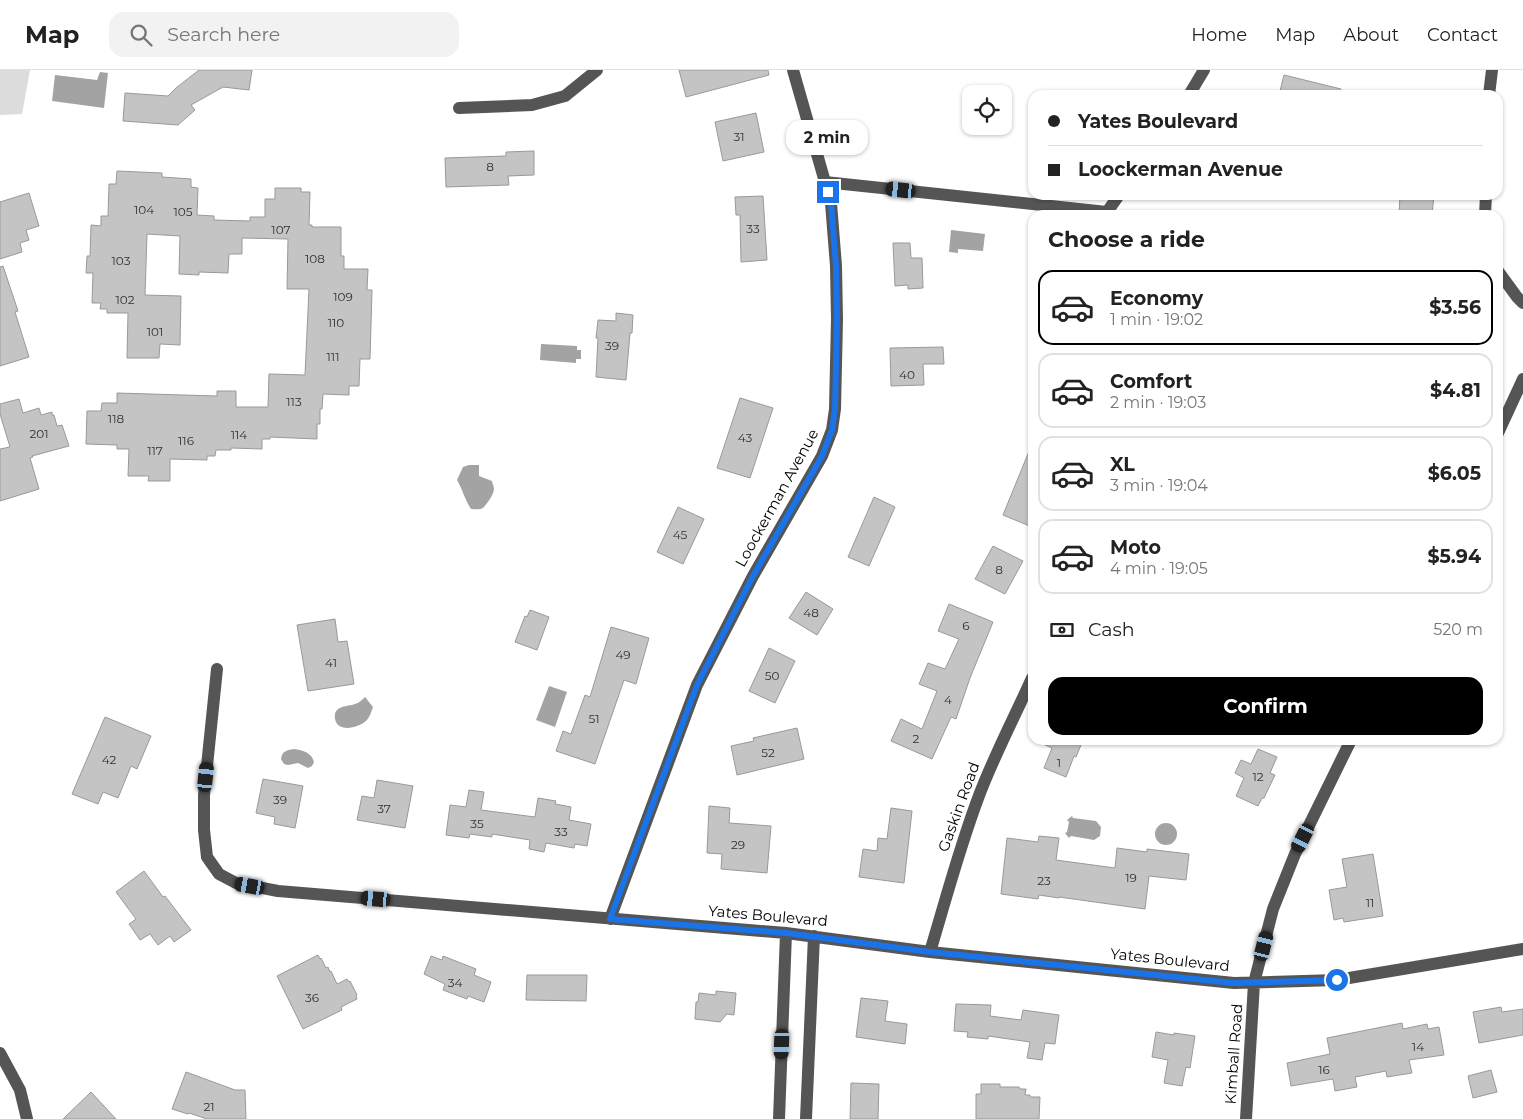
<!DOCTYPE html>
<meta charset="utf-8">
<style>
:root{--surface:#fff;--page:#f2f2f2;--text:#222;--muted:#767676;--line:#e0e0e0;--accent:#000}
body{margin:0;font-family:Montserrat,sans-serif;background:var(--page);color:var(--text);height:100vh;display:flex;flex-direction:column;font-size:19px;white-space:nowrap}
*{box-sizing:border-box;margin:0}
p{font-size:16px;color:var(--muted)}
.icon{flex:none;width:28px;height:28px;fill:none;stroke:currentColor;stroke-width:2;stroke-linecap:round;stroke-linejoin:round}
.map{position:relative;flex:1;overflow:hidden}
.sheet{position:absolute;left:1028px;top:140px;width:475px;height:535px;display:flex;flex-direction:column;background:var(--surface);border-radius:15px;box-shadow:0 1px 4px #0004}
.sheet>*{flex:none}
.top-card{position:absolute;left:1028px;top:20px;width:475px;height:110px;border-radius:15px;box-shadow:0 1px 4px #0004;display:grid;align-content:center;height:110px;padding:0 20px;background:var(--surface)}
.controls{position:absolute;left:962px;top:15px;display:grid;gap:10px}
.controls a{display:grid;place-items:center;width:50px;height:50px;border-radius:10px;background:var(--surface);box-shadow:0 1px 4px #0004;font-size:25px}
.end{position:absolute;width:22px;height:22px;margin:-11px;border:6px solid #1a73e8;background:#fff;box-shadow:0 0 0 2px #fff}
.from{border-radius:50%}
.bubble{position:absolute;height:35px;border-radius:15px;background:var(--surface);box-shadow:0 1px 4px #0004;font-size:16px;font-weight:700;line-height:35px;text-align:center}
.car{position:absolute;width:15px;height:30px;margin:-15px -8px;border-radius:6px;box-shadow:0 0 4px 1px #0007;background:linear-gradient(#222 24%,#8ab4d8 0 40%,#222 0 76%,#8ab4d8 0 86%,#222 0)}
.top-card b{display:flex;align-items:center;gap:18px;height:48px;font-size:19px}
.top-card b+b{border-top:1px solid var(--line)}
.top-card i{width:12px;height:12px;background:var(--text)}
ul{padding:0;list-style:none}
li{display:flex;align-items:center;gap:15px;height:75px;margin:0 10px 8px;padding:0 10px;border:2px solid var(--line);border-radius:15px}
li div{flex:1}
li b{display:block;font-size:19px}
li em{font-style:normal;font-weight:700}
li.selected{border-color:var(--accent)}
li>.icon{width:45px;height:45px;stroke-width:1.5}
h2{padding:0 20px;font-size:22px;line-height:60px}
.pay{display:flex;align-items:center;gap:12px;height:55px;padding:0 20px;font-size:19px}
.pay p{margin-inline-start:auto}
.button{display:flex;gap:10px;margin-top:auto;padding:10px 20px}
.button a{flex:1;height:58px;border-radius:15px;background:var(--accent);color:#fff;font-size:20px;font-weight:700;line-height:58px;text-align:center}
header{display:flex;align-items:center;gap:30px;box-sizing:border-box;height:70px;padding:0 25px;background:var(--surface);border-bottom:1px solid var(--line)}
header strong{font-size:24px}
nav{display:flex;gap:28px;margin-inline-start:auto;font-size:18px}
.search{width:350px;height:45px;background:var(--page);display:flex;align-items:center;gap:12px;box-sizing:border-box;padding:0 18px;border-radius:15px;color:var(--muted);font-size:19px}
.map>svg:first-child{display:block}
</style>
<header>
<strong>Map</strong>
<div class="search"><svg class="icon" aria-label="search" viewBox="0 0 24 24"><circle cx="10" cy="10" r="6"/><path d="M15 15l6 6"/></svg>Search here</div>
<nav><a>Home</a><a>Map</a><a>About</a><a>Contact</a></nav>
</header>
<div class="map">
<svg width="1523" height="1049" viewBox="0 0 1523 1049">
<rect width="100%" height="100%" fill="#fff"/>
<path fill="#dcdcdc" d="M0,0H30L22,44L0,45Z"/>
<path fill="#a3a3a3" d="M100,2L108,3L104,38L52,31L55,5L97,10Z
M951,160L985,164L983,181L958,179V183L949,182Z
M541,274L577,276V280H581V289H576V293L540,290Z
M469,395H479V406L492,411C492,412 494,417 494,419C494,424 487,434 483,438C480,440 475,439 471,439C465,430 462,418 457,410L463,397Z
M549,616L567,622L555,657L536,650Z
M365,627L373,637C371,642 370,647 366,651C358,658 338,663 335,649C333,635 347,637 355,634C359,633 362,630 365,627Z
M294,679C303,680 312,683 314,692L312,696L308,698L298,693L288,695L284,694L281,689C282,681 287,680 294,679Z
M1072,746L1073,748L1096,751L1101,757L1100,766L1094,770L1071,766L1069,768L1065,763L1067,762L1069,752L1067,750Z
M1155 764a11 11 0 1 1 22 0a11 11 0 1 1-22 0Z"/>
<path fill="#c4c4c4" stroke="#999" d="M199,0H252L249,20L223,17L191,35L195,40L178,55L123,51L125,23L168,26L176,18Z
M679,0H768L769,5L686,27Z
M1284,5L1341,19L1340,25H1281L1282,21H1280Z
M756,43L764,82L723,91L715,52Z
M534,81V105L508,106L509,115L446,117L445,88L506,86V82Z
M117,101L162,103V107L191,109V117L198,118L197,145L214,146V150L250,151V147H265V129H275V118H301V122H310L309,155H312V157H341V186H344V199H368L367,220H372L370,289H360L359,316H349V325L323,324L322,339H320V354H317V369L270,367V369H262V379L231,378V380H216L215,386H207V390L170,389V411H148L149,406H128L129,379H117V375L86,374L87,341H101L102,333H117V323L217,326V321H236V337H268L269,304L305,305L309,219H287L288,169L242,168V184H229L228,203L199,202V205L179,204L180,166L147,164L145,225L181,226L180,275L160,274L159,288H127L128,243H107V239H100L101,233H92L93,203H86L87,186H90L91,155L101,156V146H108L109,114H116Z
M29,123L39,156L26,160L29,170L20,173L22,182L0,189V132Z
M1400,125H1434L1432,145H1399Z
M763,126L767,190L741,192L740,145H736L735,127Z
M893,173H910L911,188H922L923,218L908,219V215L895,216Z
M3,196L18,241L15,242L29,287L0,296V197Z
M616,243L633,245L632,263H630L626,310L596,307L598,268H596L598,250L616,251Z
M943,277L944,294H923L924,315L891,316L890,278Z
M740,328L773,338L750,408L717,398Z
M19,329L23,343L39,338L41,345L52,342V345H54L57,356L62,355L69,376L32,386L33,387L30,388L39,419L0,431V379L10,377L0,344V334Z
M1032,374V457L1003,445Z
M874,427L895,437L869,496L848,487Z
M678,437L704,449L683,494L657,482Z
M993,476L1023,491L1005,524L975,509Z
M806,522L833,539L817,565L789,548Z
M949,534L993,552L970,608L956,649L951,647L932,689L891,671L901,649L922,659L937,621L919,614L928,593L945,599L959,569L938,561Z
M530,540L549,547L537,580L515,572L525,546L527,547Z
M335,549L338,572L347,571L354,614L308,621L297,555Z
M611,557L649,568L636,614L624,610L595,694L556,681L563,661L571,664L585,625L590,627Z
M769,578L795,591L775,633L749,621Z
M105,647L151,666L137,699L131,696L118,728L103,722L98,734L72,724Z
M797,658L804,689L737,705L731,676L754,671L753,668Z
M1036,670H1083L1076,687L1074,686L1066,707L1044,698L1052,678L1036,671Z
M1258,679L1277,687L1270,703L1275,705L1264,728H1262L1258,736L1236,726L1244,708L1235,703L1241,690L1251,694Z
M263,709L303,716L295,758L274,754L275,747L256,743Z
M377,710L413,716L405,758L357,750L362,726L374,728Z
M469,720L484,722L481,740L535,747L538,728L556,731L555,734L571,737L569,750L591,754L587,776L575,774L574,778L546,773L544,782L529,779L530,770L492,764V767L470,764L469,768L446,765L450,735L466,737Z
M709,736L730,738L729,753L771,756L767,803L721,799L722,784L707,783Z
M891,738L912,741L904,813L859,807L863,779L877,781L878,768L887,769Z
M1039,766L1059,768L1056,790L1115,798L1117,778L1147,782V779L1189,784L1186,810L1149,806L1145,839L1059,827V828L1039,825L1038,829L1001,824L1007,768L1038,772Z
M1373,784L1383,846L1344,852L1343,848L1334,850L1329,820L1347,817L1342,789Z
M144,801L163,827L165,826L191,860L174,872L170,866L158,875L150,864L140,870L129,854L136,849L116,822Z
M318,885L320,889L321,888L326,898L328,897L330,902L331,901L337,914L347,909L349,912L350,911L357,925L356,926L357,929L341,937L342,940L303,959L277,906Z
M431,886L442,890L443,886L476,899L474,905L491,912L484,932L468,926L467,929L443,920L445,914L424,904Z
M527,905H587L586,931L526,930Z
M716,921L736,923L734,945L727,944L720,952L695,949L696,932H698L699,923L716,925Z
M861,928L888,931L885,951L907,954L905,974L856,967Z
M956,934L991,935L990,946L1021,950L1023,940L1059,945L1055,974L1045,973L1042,990L1027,988L1030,972L988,966V969L967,967L968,962L954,961Z
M1501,937L1502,942L1523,939V965L1479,973L1473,942Z
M1402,953L1403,959L1427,954L1428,959L1439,957L1444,985L1409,990L1412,1003L1387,1007L1386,1001L1355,1007L1357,1017L1335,1021L1333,1009L1291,1016L1287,993L1330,984L1327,968Z
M1156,962L1174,965V963L1195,966L1190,998L1186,997L1182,1016L1164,1013L1168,990L1152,987Z
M1491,1000L1497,1022L1473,1028L1468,1006Z
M186,1002L235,1020H245L246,1049H207L189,1043L188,1044L172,1039Z
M851,1013L879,1014L878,1049H850Z
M981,1014H1000V1017H1019L1020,1019H1026L1025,1025H1030V1027H1040L1039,1049H976V1024H981Z
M91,1022L116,1049H63Z"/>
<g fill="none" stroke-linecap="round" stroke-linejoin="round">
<path stroke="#555" stroke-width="12" d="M1189,25L1204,0
M1489,25L1492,0
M459,38L532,35L565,26L597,0
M825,112L1107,142L1119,125
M1485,145L1486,125
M1498,201L1517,227L1523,233
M1498,363L1523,309
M217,599L204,725V760L207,787L219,804L236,813L278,821L786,863L930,882L1234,913L1337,910L1523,879
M610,849L697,615L753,506L822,386L832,360L835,339L837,249L836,196L831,133L793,0
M930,882C946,829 960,775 980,723C995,684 1015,646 1032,608
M0,983L20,1020L27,1049
M779,1049L786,863
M806,1049L814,866
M1246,1049L1254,913L1273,839L1295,784L1351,670"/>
</g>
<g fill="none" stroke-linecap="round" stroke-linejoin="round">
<path stroke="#1a73e8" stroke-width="6" d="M828,122L831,133L836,196L837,249L835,339L832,360L822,386L753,506L697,615L610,849L786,863L930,882L1234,913L1337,910"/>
</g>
<g text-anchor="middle" stroke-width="4.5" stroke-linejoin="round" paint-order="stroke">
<g font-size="12" fill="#313131">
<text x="739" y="71">31</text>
<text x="490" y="101">8</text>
<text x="144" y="144">104</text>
<text x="183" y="146">105</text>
<text x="753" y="163">33</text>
<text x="281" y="164">107</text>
<text x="315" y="193">108</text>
<text x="121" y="195">103</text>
<text x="343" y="231">109</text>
<text x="125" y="234">102</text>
<text x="336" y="257">110</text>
<text x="155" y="266">101</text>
<text x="612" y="280">39</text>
<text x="333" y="291">111</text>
<text x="907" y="309">40</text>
<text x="294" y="336">113</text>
<text x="116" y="353">118</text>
<text x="39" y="368">201</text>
<text x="239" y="369">114</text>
<text x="745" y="372">43</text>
<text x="186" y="375">116</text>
<text x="155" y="385">117</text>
<text x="680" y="469">45</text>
<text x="999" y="504">8</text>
<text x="811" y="547">48</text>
<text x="966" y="560">6</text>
<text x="623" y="589">49</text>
<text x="331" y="597">41</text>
<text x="772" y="610">50</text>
<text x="948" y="634">4</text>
<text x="594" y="653">51</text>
<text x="916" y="673">2</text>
<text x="768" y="687">52</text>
<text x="109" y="694">42</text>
<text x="1059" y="697">1</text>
<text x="1258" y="711">12</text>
<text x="280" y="734">39</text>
<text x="384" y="743">37</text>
<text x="477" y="758">35</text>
<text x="561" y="766">33</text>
<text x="738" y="779">29</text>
<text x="1131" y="812">19</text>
<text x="1044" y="815">23</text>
<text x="1370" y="837">11</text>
<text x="455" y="917">34</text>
<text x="312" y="932">36</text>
<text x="1418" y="981">14</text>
<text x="1324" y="1004">16</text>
<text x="209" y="1041">21</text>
</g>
<g font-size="15" fill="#000" stroke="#fff">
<text transform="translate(777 428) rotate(-61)" y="5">Loockerman Avenue</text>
<text transform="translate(959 737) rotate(-70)" y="5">Gaskin Road</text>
<text transform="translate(768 846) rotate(5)" y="5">Yates Boulevard</text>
<text transform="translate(1170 890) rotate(6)" y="5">Yates Boulevard</text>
<text transform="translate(1234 984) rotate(-86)" y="5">Kimball Road</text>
</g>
</g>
</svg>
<div class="controls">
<a><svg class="icon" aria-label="locate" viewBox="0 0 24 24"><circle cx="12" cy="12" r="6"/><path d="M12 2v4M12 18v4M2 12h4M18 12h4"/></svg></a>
</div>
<i class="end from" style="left:1337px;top:910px"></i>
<i class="end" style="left:828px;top:122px"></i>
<div class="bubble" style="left:786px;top:50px;width:82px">2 min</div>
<i class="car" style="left:901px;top:120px;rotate:276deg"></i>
<i class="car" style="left:206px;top:707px;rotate:6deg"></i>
<i class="car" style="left:1303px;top:768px;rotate:207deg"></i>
<i class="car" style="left:250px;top:816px;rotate:280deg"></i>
<i class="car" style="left:376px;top:829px;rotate:275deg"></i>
<i class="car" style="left:1264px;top:876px;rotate:14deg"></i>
<i class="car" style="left:782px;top:974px;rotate:182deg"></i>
<div class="top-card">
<b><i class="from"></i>Yates Boulevard</b>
<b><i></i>Loockerman Avenue</b>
</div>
<section class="sheet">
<h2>Choose a ride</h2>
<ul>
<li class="selected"><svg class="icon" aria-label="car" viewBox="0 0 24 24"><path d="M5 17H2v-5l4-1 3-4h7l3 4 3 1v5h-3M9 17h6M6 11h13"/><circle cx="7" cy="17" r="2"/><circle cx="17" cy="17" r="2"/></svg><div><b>Economy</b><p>1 min · 19:02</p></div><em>$3.56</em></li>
<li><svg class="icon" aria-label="car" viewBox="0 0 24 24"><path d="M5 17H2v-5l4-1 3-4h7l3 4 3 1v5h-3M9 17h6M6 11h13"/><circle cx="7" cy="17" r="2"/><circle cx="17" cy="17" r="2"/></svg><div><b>Comfort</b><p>2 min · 19:03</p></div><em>$4.81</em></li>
<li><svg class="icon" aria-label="car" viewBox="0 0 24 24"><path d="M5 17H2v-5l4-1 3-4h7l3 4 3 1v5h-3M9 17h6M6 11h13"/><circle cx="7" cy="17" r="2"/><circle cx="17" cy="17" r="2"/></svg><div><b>XL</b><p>3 min · 19:04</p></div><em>$6.05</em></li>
<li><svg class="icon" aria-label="car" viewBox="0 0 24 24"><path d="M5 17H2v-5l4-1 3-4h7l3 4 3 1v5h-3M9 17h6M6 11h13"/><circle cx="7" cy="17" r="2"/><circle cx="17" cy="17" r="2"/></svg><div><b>Moto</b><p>4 min · 19:05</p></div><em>$5.94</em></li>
</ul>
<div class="pay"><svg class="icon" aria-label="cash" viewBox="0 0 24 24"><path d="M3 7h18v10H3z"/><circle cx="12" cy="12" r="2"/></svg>Cash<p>520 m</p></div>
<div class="button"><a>Confirm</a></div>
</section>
</div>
